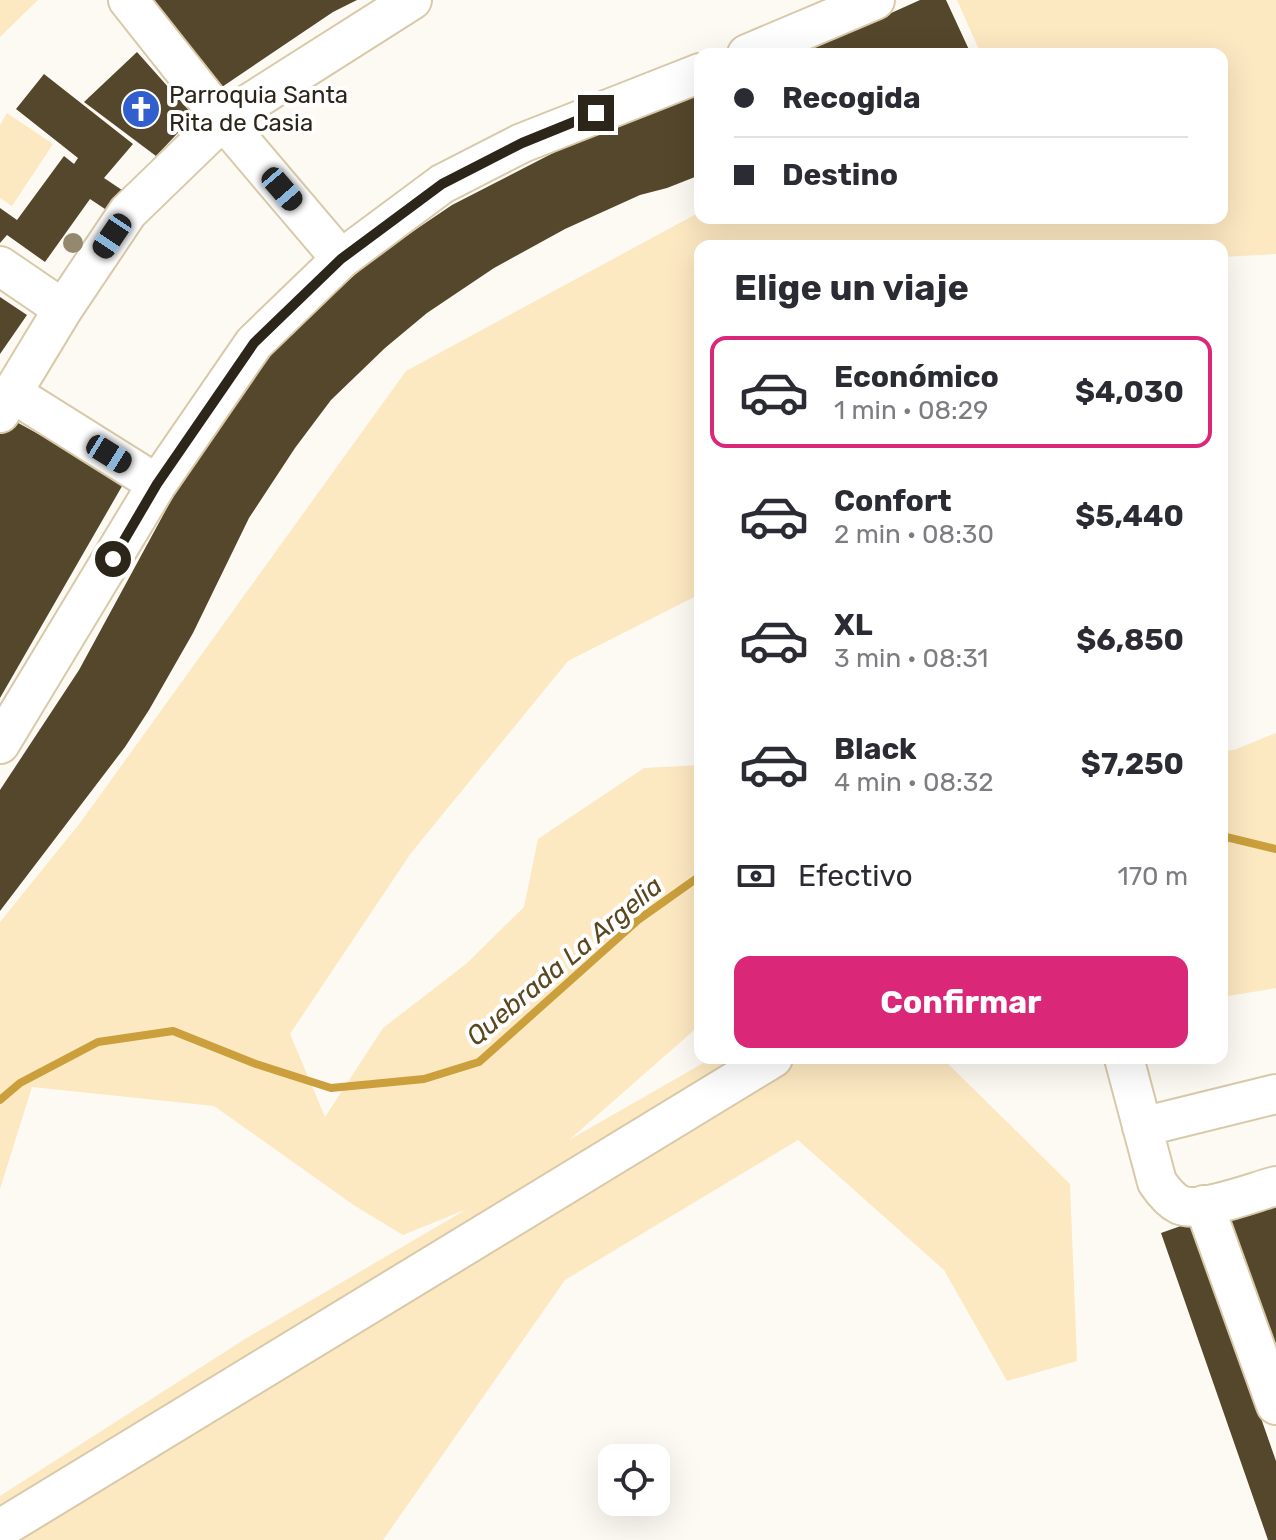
<!DOCTYPE html>
<html lang="es">
<meta charset="utf-8">
<style>
:root{--surface:#fff;--page:#f7f7f7;--text:#2b2b33;--muted:#7c7c81;--line:#e1e1e2;--accent:#db2777}
body{margin:0;font-family:Rubik,sans-serif;background:var(--page);color:var(--text);height:100vh;display:flex;flex-direction:column;font-size:30px;white-space:nowrap}
*{box-sizing:border-box;margin:0}
p{font-size:26px;color:var(--muted)}
.icon{flex:none;width:44px;height:44px;fill:none;stroke:currentColor;stroke-width:2;stroke-linecap:round;stroke-linejoin:round}
.map{position:relative;flex:1;overflow:hidden}
.side{position:absolute;left:694px;top:240px;width:534px;height:824px;display:flex;flex-direction:column;background:var(--surface);border-radius:16px;box-shadow:0 8px 32px #0002}
.side>*{flex:none}
.top-card{position:absolute;left:694px;top:48px;width:534px;height:176px;border-radius:16px;box-shadow:0 8px 32px #0002;display:grid;align-content:center;height:176px;padding:0 40px;background:var(--surface)}
.controls{position:absolute;left:598px;top:1444px;display:grid;gap:16px}
.controls a{display:grid;place-items:center;width:72px;height:72px;border-radius:16px;background:var(--surface);box-shadow:0 8px 32px #0002;font-size:40px}
.end{position:absolute;width:36px;height:36px;margin:-18px;border:10px solid #2c261a;background:#fff;box-shadow:0 0 0 4px #fff}
.from{border-radius:50%}
.car{position:absolute;width:24px;height:48px;margin:-24px -12px;border-radius:10px;box-shadow:0 0 6px 2px #0007;background:linear-gradient(#222 24%,#8ab4d8 0 40%,#222 0 76%,#8ab4d8 0 86%,#222 0)}
.top-card b{display:flex;align-items:center;gap:28px;height:76px;font-size:30px}
.top-card b+b{border-top:2px solid var(--line)}
.top-card i{width:20px;height:20px;background:var(--text)}
ul{padding:0;list-style:none}
li{display:flex;align-items:center;gap:24px;height:112px;margin:0 16px 12px;padding:0 24px;border:4px solid transparent;border-radius:16px}
li div{flex:1}
li b{display:block;font-size:30px}
li em{font-style:normal;font-weight:700}
li.on{border-color:var(--accent)}
li>.icon{width:72px;height:72px;stroke-width:1.5}
h2{padding:0 40px;font-size:36px;line-height:96px}
.pay{display:flex;align-items:center;gap:20px;height:88px;padding:0 40px;font-size:30px}
.pay p{margin-inline-start:auto}
.button{display:flex;gap:16px;margin-top:auto;padding:16px 40px}
.button a{flex:1;height:92px;border-radius:16px;background:var(--accent);color:#fff;font-size:32px;font-weight:700;line-height:92px;text-align:center}
.map>svg:first-child{display:block}
</style>
<div class="map">
<svg width="1276" height="1540" viewBox="0 0 1276 1540">
<rect width="100%" height="100%" fill="#fdfaf4"/>
<path fill="#fce8c1" d="M0,0H38L0,37Z
M957,0H1276V254L1222,257V246H700V594L568,661L411,853L290,1034L325,1117L383,1028L466,964L524,907L538,839L644,768L700,765V1025L569,1140L712,1058H942L1070,1184L1077,1361L1007,1381L944,1270L798,1140L565,1280L383,1540H0V1496L245,1339L467,1209L403,1235L355,1206L214,1106L32,1087L0,1189V922L80,823L406,371L700,212V218H1222V54H981Z
M7,113L53,144L12,206L0,198V125Z
M1276,733V988L1222,997V751L1234,750Z"/>
<g fill="none" stroke-linecap="round" stroke-linejoin="round">
<path stroke="#ca9f3c" stroke-width="8" d="M1222,836L1276,849
M0,1100L20,1083L98,1042L173,1031L256,1064L331,1088L424,1079L479,1062L638,920L700,876"/>
</g>
<path fill="#54472b" d="M139,0H357L333,12L216,91Z
M920,0H946L971,54H800Z
M137,52L194,116L156,156L84,102Z
M44,74L133,144L104,178L125,192L108,211L90,199L45,262L7,235L0,243V208L17,220L64,156L74,164L78,158L16,109Z
M700,94V175L667,188L640,195L565,229L494,268L427,313L385,348L331,400L295,448L249,518L193,633L149,710L125,747L0,911V790L79,670L180,484L243,389L277,348L310,313L378,255L452,205L557,151Z
M0,297L27,315L0,354Z
M9,418L125,481L0,698V433Z
M1276,1205V1389L1218,1225Z
M1192,1222L1276,1461V1540H1268L1161,1233Z"/>
<g fill="none" stroke-linecap="round" stroke-linejoin="round">
<g stroke="#d8c9a9" stroke-width="42">
<path id="minor" d="M128,0L223,120L341,259
M747,54L875,0
M0,266L63,309
M12,393L157,484
M0,413L63,309L128,212L223,120L412,0
M0,744L157,484L254,343L341,259L442,184L522,143L700,73
M1124,1058L1157,1182C1163,1191 1170,1200 1180,1205C1201,1213 1253,1192 1276,1186
M1142,1127L1276,1094
M1204,1205L1276,1405
M0,1529L773,1058"/>
</g>
<use href="#minor" stroke="#fff" stroke-width="38"/>
</g>
<circle fill="#94896e" cx="73" cy="243" r="10"/>
<g fill="none" stroke-linecap="round" stroke-linejoin="round">
<path stroke="#2c261a" stroke-width="10" d="M113,559L157,484L254,343L341,259L442,184L522,143L596,113"/>
</g>
<defs>
<g id="church-disc" transform="scale(2)"><circle r="9.5" fill="#325fce" stroke="#fff"/><path d="M-1.2-6h2.4v3.5h3.3v2.4h-3.3V6h-2.4V-.1h-3.3v-2.4h3.3Z" fill="#fff"/></g>
</defs>
<g fill-rule="evenodd">
<use href="#church-disc" x="141" y="109"/>
</g>
<g text-anchor="middle" stroke-width="8" stroke-linejoin="round" paint-order="stroke">
<g font-size="24" fill="#2c261a" stroke="#fff" text-anchor="start">
<text x="169" y="103">Parroquia Santa<tspan x="169" dy="28">Rita de Casia</tspan></text>
</g>
<g font-size="26" font-style="italic" fill="#5a471f" stroke="#fff">
<text transform="translate(564 961) rotate(-40)" y="9">Quebrada La Argelia</text>
</g>
</g>
</svg>
<div class="controls">
<a><svg class="icon" aria-label="locate" viewBox="0 0 24 24"><circle cx="12" cy="12" r="6"/><path d="M12 2v4M12 18v4M2 12h4M18 12h4"/></svg></a>
</div>
<i class="end from" style="left:113px;top:559px"></i>
<i class="end" style="left:596px;top:113px"></i>
<i class="car" style="left:282px;top:189px;rotate:139deg"></i>
<i class="car" style="left:112px;top:236px;rotate:214deg"></i>
<i class="car" style="left:109px;top:454px;rotate:122deg"></i>
<div class="top-card">
<b><i class="from"></i>Recogida</b>
<b><i></i>Destino</b>
</div>
<section class="side">
<h2>Elige un viaje</h2>
<ul>
<li class="on"><svg class="icon" aria-label="car" viewBox="0 0 24 24"><path d="M5 17H2v-5l4-1 3-4h7l3 4 3 1v5h-3M9 17h6M6 11h13"/><circle cx="7" cy="17" r="2"/><circle cx="17" cy="17" r="2"/></svg><div><b>Económico</b><p>1 min · 08:29</p></div><em>$4,030</em></li>
<li><svg class="icon" aria-label="car" viewBox="0 0 24 24"><path d="M5 17H2v-5l4-1 3-4h7l3 4 3 1v5h-3M9 17h6M6 11h13"/><circle cx="7" cy="17" r="2"/><circle cx="17" cy="17" r="2"/></svg><div><b>Confort</b><p>2 min · 08:30</p></div><em>$5,440</em></li>
<li><svg class="icon" aria-label="car" viewBox="0 0 24 24"><path d="M5 17H2v-5l4-1 3-4h7l3 4 3 1v5h-3M9 17h6M6 11h13"/><circle cx="7" cy="17" r="2"/><circle cx="17" cy="17" r="2"/></svg><div><b>XL</b><p>3 min · 08:31</p></div><em>$6,850</em></li>
<li><svg class="icon" aria-label="car" viewBox="0 0 24 24"><path d="M5 17H2v-5l4-1 3-4h7l3 4 3 1v5h-3M9 17h6M6 11h13"/><circle cx="7" cy="17" r="2"/><circle cx="17" cy="17" r="2"/></svg><div><b>Black</b><p>4 min · 08:32</p></div><em>$7,250</em></li>
</ul>
<div class="pay"><svg class="icon" aria-label="cash" viewBox="0 0 24 24"><path d="M3 7h18v10H3z"/><circle cx="12" cy="12" r="2"/></svg>Efectivo<p>170 m</p></div>
<div class="button"><a>Confirmar</a></div>
</section>
</div>
